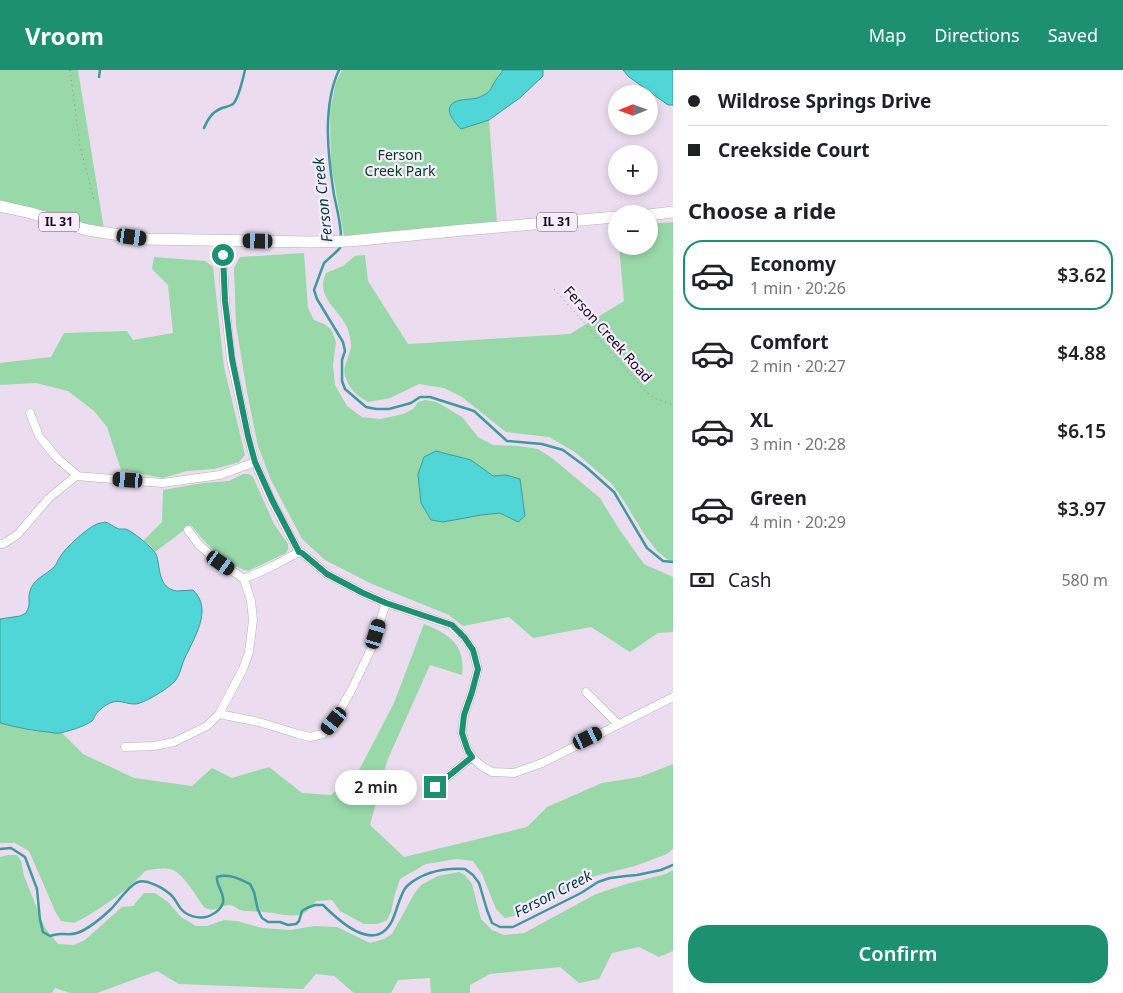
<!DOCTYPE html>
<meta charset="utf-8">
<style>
:root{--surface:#fff;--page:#f2f2f2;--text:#202124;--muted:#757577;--line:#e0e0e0;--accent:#1d9072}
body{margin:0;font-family:"Noto Sans",sans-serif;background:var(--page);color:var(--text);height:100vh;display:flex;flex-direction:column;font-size:19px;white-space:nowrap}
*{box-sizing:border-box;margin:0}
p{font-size:16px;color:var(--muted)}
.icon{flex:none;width:28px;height:28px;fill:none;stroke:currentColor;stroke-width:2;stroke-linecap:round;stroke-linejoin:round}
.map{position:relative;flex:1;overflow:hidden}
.drawer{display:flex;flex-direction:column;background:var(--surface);width:450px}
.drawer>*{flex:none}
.hud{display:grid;align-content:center;height:110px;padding:0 15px;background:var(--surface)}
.needle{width:32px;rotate:269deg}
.controls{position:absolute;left:608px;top:15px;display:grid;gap:10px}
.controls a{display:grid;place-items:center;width:50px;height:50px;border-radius:50%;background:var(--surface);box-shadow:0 2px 8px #0003;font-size:25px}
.end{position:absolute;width:22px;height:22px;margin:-11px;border:6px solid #1d9072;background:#fff;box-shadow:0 0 0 2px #fff}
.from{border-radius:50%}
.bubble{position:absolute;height:35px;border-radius:18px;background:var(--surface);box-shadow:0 2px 8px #0003;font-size:16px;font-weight:600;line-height:35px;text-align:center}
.car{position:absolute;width:15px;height:30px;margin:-15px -8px;border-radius:6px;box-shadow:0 0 4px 1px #0007;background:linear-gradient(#222 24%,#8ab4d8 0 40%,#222 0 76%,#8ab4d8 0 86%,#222 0)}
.hud b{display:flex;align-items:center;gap:18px;height:48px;font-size:19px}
.hud b+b{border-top:1px solid var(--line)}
.hud i{width:12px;height:12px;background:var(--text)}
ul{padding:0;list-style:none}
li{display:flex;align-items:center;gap:15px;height:70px;margin:0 10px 8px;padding:0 5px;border:2px solid transparent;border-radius:20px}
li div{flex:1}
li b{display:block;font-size:19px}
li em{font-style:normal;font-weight:600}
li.active{border-color:var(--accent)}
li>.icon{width:45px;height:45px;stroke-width:1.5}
h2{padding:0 15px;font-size:22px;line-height:60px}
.pay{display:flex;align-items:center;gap:12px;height:55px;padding:0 15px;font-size:19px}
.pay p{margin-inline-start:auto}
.button{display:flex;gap:10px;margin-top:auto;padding:10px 15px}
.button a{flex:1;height:58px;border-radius:20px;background:var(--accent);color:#fff;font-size:20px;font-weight:600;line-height:58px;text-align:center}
header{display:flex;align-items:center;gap:30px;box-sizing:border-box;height:70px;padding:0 25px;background:var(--accent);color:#fff}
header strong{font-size:24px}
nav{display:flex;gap:28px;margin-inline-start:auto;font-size:18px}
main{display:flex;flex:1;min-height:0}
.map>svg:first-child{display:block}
</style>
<header>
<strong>Vroom</strong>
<nav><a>Map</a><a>Directions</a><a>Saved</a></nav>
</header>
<main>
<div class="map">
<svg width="673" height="923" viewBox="0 0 673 923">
<rect width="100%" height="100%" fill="#ebddef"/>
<path fill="#99d8a9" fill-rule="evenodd" d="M0,0H78L104,159L0,133Z
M342,0H503L487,24L471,30H462L461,59L489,50L497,153L408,162L344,166L331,94L330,41L336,12Z
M673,152V494L657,481L644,464L624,431L612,414L575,382L549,367L506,362L462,327L444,318L419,314L390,328L368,332C356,325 350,320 345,306C342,297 350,286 351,276C351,271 349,262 347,257C338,238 315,227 326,203L343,196L355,186L365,185L368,211L408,274L570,264L624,231L619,176H649V154Z
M304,183L308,238L314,250L324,254L331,259L336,272L333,295L335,315L347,336L362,347L380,349L403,344L413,339L418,332L425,330L437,332L462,347L478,367L493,375L518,376L538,379L552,388L600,428L619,459L644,494L673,507V562L658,563L630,582L591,557L533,568L509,547L463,556L449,545L372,514L325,490L302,469L271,410L258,376L247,322L236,255L234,198L240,187ZM436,381L471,390L493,406L506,405L520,409L525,446L500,443L431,450L421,432L418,404L424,387Z
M154,187L205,191L213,197L224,297L245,385L239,392L214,399L187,401L163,408L121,400L107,357L94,341L68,321L36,313L0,315V293L51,287L64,263L127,261L133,270L173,263L168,215L152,199Z
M243,404H249L253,407L274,454L288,474V479L286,483L248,501C224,494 206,474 191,455L155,482L150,475L143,471L162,452L163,420L203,413L229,411Z
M424,554C449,564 466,575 462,605L430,595L387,691L370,755L404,787L527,757L547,737L602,713L640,707L673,694V779L667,784L635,796L595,806L538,834L519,845L505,848L496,839L482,804L473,791L456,789L426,794L400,809L395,824L391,842L387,850L378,854H364L340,841L332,830L316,831C312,835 308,842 302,844C289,848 277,843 264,842C257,841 247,842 240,840C236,838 235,836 230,835C220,835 214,844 204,837C196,826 185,806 173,800C164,797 153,799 145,801C127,821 98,841 74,853L61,851L56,843L29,781L15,773H0V653L33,661L62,663L83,684L134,708L192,716L212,698L232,708L269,697L302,723L331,725L358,702L394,633Z
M8,785H17L21,791L24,806L45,858L58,874L74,875L85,870L122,837L133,836L144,823H155L168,832L181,847L196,856H207L224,850L237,851L262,858L290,860L315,856L337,857L370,873L384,869L392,864L414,824L421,815L438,806L459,802L465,805L472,814L481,849L492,860L504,865L524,863L596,824L626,814L666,804L673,800V881L659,887L639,877L612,883L599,909L579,913L560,897L490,904L470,915V923H431L430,908L398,910L391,923H354L334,906L316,904L303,919L179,914L157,901L97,923H70L55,918L52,923H0V787Z"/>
<path fill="#51d6d7" stroke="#3e9a9c" d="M503,0H543V6L521,27L489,50L461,59C454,52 441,37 457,31C466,28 474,31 484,25C491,22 492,15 496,10C498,6 501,4 503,0Z
M623,0H673V35H668L629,7Z
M436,381L471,390L493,406L506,405L520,409L525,446L518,452L500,443L481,445L443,452L431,450L421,433L418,404L424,387Z
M105,452C110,453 113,457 119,459C121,459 124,459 126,459C132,461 153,478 156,484C161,497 157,518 177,521C182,521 188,520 193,520C214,540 193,569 184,590C181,597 180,605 175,611C169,618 149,630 140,633C130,637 121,628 110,633C105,635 99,640 96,644C94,647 94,649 92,651C87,655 70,661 64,662C59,664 53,663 49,662C32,661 16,657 0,653V549L20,546L26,543C32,532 27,530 30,521C33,509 46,505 54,497C57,494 57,491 60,487C65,478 87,458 97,454C99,453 103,453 105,452Z"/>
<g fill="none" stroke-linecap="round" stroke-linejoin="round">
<path stroke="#3e9a9c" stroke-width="2.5" d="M339,0C322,36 328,87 334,125C337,139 341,154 341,167
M99,7L100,0
M204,58C208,49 212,42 222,38C226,37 230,36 233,34C239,28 243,8 245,0
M340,175V178L335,183L324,193L314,220L317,229L343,272L345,281L342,290V311L345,319L366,337L376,339H389L411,333L420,327H430L474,341L507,371L542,374L563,380L586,397L614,422L647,478L663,491L673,492
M0,779L11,778L25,787L37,819L40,850L43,862L50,866C53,865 58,864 61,864C66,864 72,865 77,863C87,860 103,847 111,839C118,832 129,815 138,812C143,810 149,812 153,814C159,816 165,820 170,824C175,828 177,834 181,839C189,848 204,850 213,844C217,842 221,838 223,833C225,823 216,816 217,807C228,803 240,809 250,814L254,822L258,840L262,848L268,852H280L288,855L296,854L299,851L302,841L307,838L315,835H323C340,852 375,884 392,851C397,841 400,823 407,816C423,802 445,798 465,799L473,805L479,813L487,840L492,853L500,857H513L581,823L598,812L610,808L626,806L637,805L661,800L673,795"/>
<g stroke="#b9adbe" stroke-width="9">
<path id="street" d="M222,171L225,231L231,289L248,366L255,392L271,430L299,482L302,483L327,504L363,523L386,533L451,555L464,567L473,580L478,599L472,622L464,645L462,663L468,681L472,687L480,695L492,702L514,703L542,693L673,627
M30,343L39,366L57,388L78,406
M188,460L199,475L213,487L244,509L251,531L253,550L249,582L243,599L219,644
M0,474H3L18,464L49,428L76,406L162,413L220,405L255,392
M244,509L271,497L299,482
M586,622L618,654
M125,677L154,676L174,672L207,656L219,644L259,652L298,664L310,667L323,664L334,651L352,619L371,579L386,533
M435,717L472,687"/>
</g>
<g stroke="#b9adbe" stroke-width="12">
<path id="primary" d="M0,136L31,143L87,160L147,169L311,172L350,171L464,160L616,147
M649,145L673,142"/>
</g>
<path stroke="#938997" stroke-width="1" stroke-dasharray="1 4" stroke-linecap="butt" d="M70,0L80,76L94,130
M554,219L645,321L656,329L673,335"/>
<use href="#street" stroke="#fff" stroke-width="8"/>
<use href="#primary" stroke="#fff" stroke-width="11"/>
</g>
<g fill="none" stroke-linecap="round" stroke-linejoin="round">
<path stroke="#1d9072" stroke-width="6" d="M223,185L225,231L232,289L248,366L255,392L272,430L299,482L302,483L327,504L363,523L386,533L452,555L464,567L473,580L478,599L472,622L464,645L462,663L468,681L472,687L435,717"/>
</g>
<g text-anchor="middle" stroke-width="4.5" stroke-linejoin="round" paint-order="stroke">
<g fill="#f8ebfd" stroke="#57505a" stroke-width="1">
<rect x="39" y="142.5" width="40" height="19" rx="4"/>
<rect x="537" y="142.5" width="40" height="19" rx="4"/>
</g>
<g font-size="12" font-weight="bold" fill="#120e14">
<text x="59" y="156">IL 31</text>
<text x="557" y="156">IL 31</text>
</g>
<g font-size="14" fill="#01421e" stroke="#f8ebfd">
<text x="400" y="90">Ferson<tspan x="400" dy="16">Creek Park</tspan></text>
</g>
<g font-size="14" fill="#120e14" stroke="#f8ebfd">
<text transform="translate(608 264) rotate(48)" y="5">Ferson Creek Road</text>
</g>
<g font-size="15" font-style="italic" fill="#004041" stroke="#f8ebfd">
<text transform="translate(323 130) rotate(-96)" y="5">Ferson Creek</text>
<text transform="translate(553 824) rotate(-27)" y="5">Ferson Creek</text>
</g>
</g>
</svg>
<div class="controls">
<a><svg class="needle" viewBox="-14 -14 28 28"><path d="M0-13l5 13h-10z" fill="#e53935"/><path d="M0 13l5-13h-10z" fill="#757577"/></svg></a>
<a>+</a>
<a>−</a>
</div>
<i class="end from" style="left:223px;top:185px"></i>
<i class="end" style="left:435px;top:717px"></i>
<div class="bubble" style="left:335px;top:700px;width:82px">2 min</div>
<i class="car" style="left:132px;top:167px;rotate:98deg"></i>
<i class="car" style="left:258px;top:171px;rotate:271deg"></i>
<i class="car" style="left:128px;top:410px;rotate:274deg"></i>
<i class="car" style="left:221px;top:493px;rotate:125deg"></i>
<i class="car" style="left:376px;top:564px;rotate:17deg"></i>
<i class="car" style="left:334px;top:651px;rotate:219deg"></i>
<i class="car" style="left:588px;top:668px;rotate:64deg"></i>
</div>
<section class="drawer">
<div class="hud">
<b><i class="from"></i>Wildrose Springs Drive</b>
<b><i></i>Creekside Court</b>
</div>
<h2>Choose a ride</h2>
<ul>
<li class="active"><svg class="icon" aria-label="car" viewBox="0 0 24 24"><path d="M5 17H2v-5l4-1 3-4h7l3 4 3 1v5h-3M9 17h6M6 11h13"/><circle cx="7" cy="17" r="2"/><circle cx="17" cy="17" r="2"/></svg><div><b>Economy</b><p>1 min · 20:26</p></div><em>$3.62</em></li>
<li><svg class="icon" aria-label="car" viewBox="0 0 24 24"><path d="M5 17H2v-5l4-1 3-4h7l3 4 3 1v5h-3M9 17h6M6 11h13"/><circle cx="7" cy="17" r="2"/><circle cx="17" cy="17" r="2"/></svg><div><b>Comfort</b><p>2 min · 20:27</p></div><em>$4.88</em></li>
<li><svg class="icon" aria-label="car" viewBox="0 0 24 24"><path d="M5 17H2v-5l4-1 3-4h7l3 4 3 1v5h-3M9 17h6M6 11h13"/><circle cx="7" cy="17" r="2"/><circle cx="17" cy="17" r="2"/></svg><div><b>XL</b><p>3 min · 20:28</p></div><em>$6.15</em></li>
<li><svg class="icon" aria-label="car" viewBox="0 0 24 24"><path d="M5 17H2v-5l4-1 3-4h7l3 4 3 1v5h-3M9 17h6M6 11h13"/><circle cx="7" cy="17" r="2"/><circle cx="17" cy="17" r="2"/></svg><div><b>Green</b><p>4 min · 20:29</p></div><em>$3.97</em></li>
</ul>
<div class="pay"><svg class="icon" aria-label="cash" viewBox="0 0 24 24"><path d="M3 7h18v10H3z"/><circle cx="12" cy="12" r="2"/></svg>Cash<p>580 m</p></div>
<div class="button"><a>Confirm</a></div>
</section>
</main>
